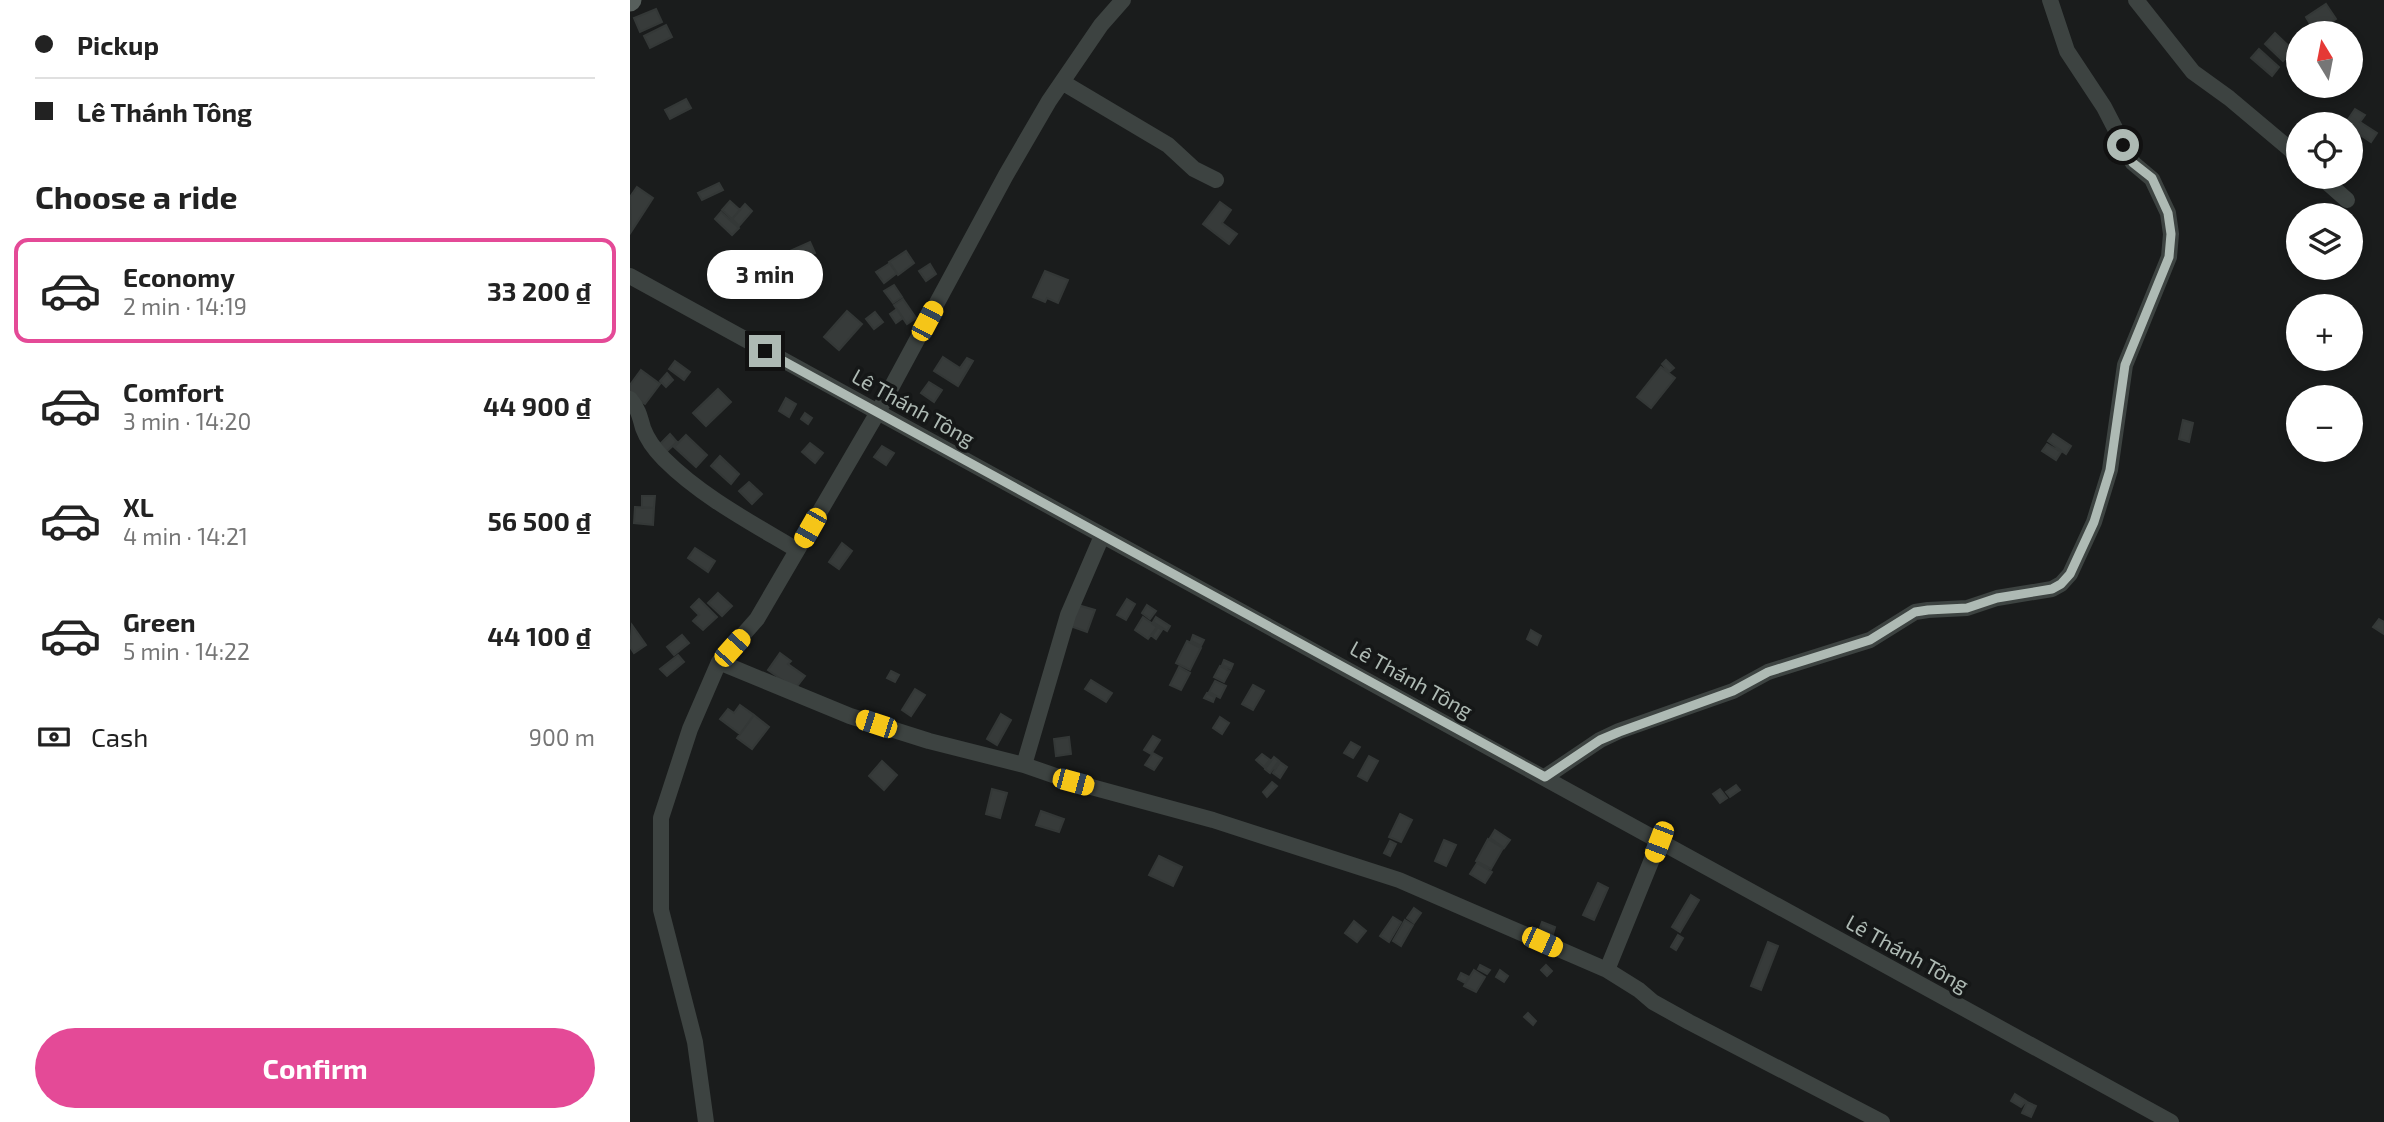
<!DOCTYPE html>
<meta charset="utf-8">
<style>
:root{--surface:#fff;--page:#f2f2f2;--text:#222;--muted:#767676;--line:#e0e0e0;--accent:#e44a97}
body{margin:0;font-family:"Exo 2",sans-serif;background:var(--page);color:var(--text);height:100vh;display:flex;flex-direction:column;font-size:26px;white-space:nowrap}
*{box-sizing:border-box;margin:0}
p{font-size:23px;color:var(--muted)}
.icon{flex:none;width:38px;height:38px;fill:none;stroke:currentColor;stroke-width:2;stroke-linecap:round;stroke-linejoin:round}
.map{position:relative;flex:1;overflow:hidden}
.panel{display:flex;flex-direction:column;background:var(--surface);width:630px}
.panel>*{flex:none}
.banner{display:grid;align-content:center;height:154px;padding:0 35px;background:var(--surface)}
.needle{width:46px;rotate:350deg}
.fabs{position:absolute;left:1656px;top:21px;display:grid;gap:14px}
.fabs a{display:grid;place-items:center;width:77px;height:77px;border-radius:50%;background:var(--surface);box-shadow:0 4px 10px #0003;font-size:35px}
.end{position:absolute;width:32px;height:32px;margin:-16px;border:9px solid #aebab4;background:#111;box-shadow:0 0 0 4px #111}
.from{border-radius:50%}
.bubble{position:absolute;height:49px;border-radius:24px;background:var(--surface);box-shadow:0 4px 10px #0003;font-size:23px;font-weight:700;line-height:49px;text-align:center}
.car{position:absolute;width:21px;height:42px;margin:-21px -10px;border-radius:9px;box-shadow:0 0 5px 2px #0007;background:linear-gradient(#f5c518 24%,#345 0 40%,#f5c518 0 76%,#345 0 86%,#f5c518 0)}
.banner b{display:flex;align-items:center;gap:24px;height:66px;font-size:26px}
.banner b+b{border-top:2px solid var(--line)}
.banner i{width:18px;height:18px;background:var(--text)}
ul{padding:0;list-style:none}
li{display:flex;align-items:center;gap:21px;height:105px;margin:0 14px 10px;padding:0 21px;border:4px solid transparent;border-radius:14px}
li div{flex:1}
li b{display:block;font-size:26px}
li em{font-style:normal;font-weight:700}
li.current{border-color:var(--accent)}
li>.icon{width:63px;height:63px;stroke-width:1.5}
h2{padding:0 35px;font-size:32px;line-height:84px}
.pay{display:flex;align-items:center;gap:18px;height:77px;padding:0 35px;font-size:26px}
.pay p{margin-inline-start:auto}
.primary-button{display:flex;gap:14px;margin-top:auto;padding:14px 35px}
.primary-button a{flex:1;height:80px;border-radius:42px;background:var(--accent);color:#fff;font-size:28px;font-weight:700;line-height:80px;text-align:center}
main{display:flex;flex:1;min-height:0}
.map>svg:first-child{display:block}
</style>
<main>
<section class="panel">
<div class="banner">
<b><i class="from"></i>Pickup</b>
<b><i></i>Lê Thánh Tông</b>
</div>
<h2>Choose a ride</h2>
<ul>
<li class="current"><svg class="icon" aria-label="car" viewBox="0 0 24 24"><path d="M5 17H2v-5l4-1 3-4h7l3 4 3 1v5h-3M9 17h6M6 11h13"/><circle cx="7" cy="17" r="2"/><circle cx="17" cy="17" r="2"/></svg><div><b>Economy</b><p>2 min · 14:19</p></div><em>33 200 ₫</em></li>
<li><svg class="icon" aria-label="car" viewBox="0 0 24 24"><path d="M5 17H2v-5l4-1 3-4h7l3 4 3 1v5h-3M9 17h6M6 11h13"/><circle cx="7" cy="17" r="2"/><circle cx="17" cy="17" r="2"/></svg><div><b>Comfort</b><p>3 min · 14:20</p></div><em>44 900 ₫</em></li>
<li><svg class="icon" aria-label="car" viewBox="0 0 24 24"><path d="M5 17H2v-5l4-1 3-4h7l3 4 3 1v5h-3M9 17h6M6 11h13"/><circle cx="7" cy="17" r="2"/><circle cx="17" cy="17" r="2"/></svg><div><b>XL</b><p>4 min · 14:21</p></div><em>56 500 ₫</em></li>
<li><svg class="icon" aria-label="car" viewBox="0 0 24 24"><path d="M5 17H2v-5l4-1 3-4h7l3 4 3 1v5h-3M9 17h6M6 11h13"/><circle cx="7" cy="17" r="2"/><circle cx="17" cy="17" r="2"/></svg><div><b>Green</b><p>5 min · 14:22</p></div><em>44 100 ₫</em></li>
</ul>
<div class="pay"><svg class="icon" aria-label="cash" viewBox="0 0 24 24"><path d="M3 7h18v10H3z"/><circle cx="12" cy="12" r="2"/></svg>Cash<p>900 m</p></div>
<div class="primary-button"><a>Confirm</a></div>
</section>
<div class="map">
<svg width="1754" height="1122" viewBox="0 0 1754 1122">
<rect width="100%" height="100%" fill="#1a1c1c"/>
<path fill="#373b3a" stroke="#343837" stroke-width="2" d="M1696,4L1706,19L1685,32L1676,17Z
M26,9L32,22L10,32L4,18Z
M36,25L42,37L20,48L14,36Z
M1645,33L1663,50L1653,61L1635,44Z
M1629,49L1649,67L1642,76L1621,58Z
M56,99L61,108L40,119L35,110Z
M1725,109L1735,115L1730,122L1747,133L1741,142L1720,128V124H1715Z
M89,183L93,190L72,200L68,193Z
M7,187L23,198L1,232L0,197Z
M100,201L110,210L102,219L92,210Z
M590,202L601,210L592,223L607,234L599,244L573,224Z
M115,204L122,211L109,226L102,219Z
M91,212L109,228L102,235L85,219Z
M180,242L185,253L174,257L182,276L164,284L151,255Z
M276,251L284,263L268,275L259,262Z
M260,263L267,273L254,283L246,272Z
M300,264L306,274L296,281L289,271Z
M415,271L438,280L428,303L417,298L415,302L403,297Z
M264,285L272,297L263,303L254,291Z
M273,299L286,318L277,324L264,305Z
M267,309L273,318L266,323L260,314Z
M217,311L232,324L209,350L194,337Z
M245,312L253,322L244,329L236,319Z
M313,357L330,368L337,358L343,361L328,386L304,371Z
M1036,360L1044,368L1039,372L1032,364Z
M45,361L60,372L54,380L39,369Z
M1031,367L1045,378L1021,408L1007,397Z
M11,370L30,384L15,404L0,394V385Z
M37,373L43,380L36,387L30,381Z
M299,382L312,390L304,402L291,393Z
M88,389L101,402L76,426L63,413Z
M156,398L166,404L159,417L149,411Z
M175,413L182,418L178,424L171,419Z
M1553,420L1563,423L1559,442L1549,439Z
M40,434L47,442L36,452L29,445Z
M1423,434L1441,446L1436,454L1418,441Z
M56,435L77,455L66,467L44,447Z
M180,443L193,453L185,463L172,452Z
M1417,444L1431,452L1426,460L1412,451Z
M252,446L264,453L256,465L244,457Z
M90,456L109,474L101,484L81,466Z
M119,482L132,494L122,504L109,491Z
M12,496H25L24,508H12Z
M5,507L24,508L23,525L4,523Z
M212,543L222,551L209,569L199,562Z
M65,548L85,561L78,572L58,558Z
M88,593L102,606L92,616L78,603Z
M69,599L87,617L73,630L63,621L69,615L61,607Z
M497,599L505,604L496,620L487,615Z
M448,605L465,610L457,632L440,626Z
M517,605L526,611L520,619L512,613Z
M513,617L527,627L518,639L505,630Z
M526,617L540,626L537,631L523,622Z
M1749,619L1754,622V634L1743,627Z
M2,625L16,645L4,653L0,647Z
M528,627L532,630L526,639L522,636Z
M901,630L911,636L907,645L897,639Z
M52,635L59,643L44,655L37,647Z
M563,635L574,640L571,646L561,641Z
M557,641L571,648L560,670L546,663Z
M150,653L161,661L158,664L175,676L165,689L138,670Z
M48,655L54,662L37,676L30,669Z
M594,660L603,664L601,669L592,665Z
M590,666L600,671L594,682L584,677Z
M549,667L560,673L551,690L540,685Z
M261,671L269,675L265,682L257,678Z
M461,680L482,693L476,702L455,689Z
M585,681L596,686L590,698L579,692Z
M623,685L634,691L623,710L612,704Z
M285,689L295,695L281,716L272,710Z
M577,693L585,697L583,702L574,698Z
M110,705L124,715L110,734L90,719L98,709L104,713Z
M371,714L381,720L367,745L357,739Z
M124,715L139,727L122,749L107,738Z
M590,717L599,723L592,734L583,728Z
M523,736L530,740L521,754L514,750Z
M439,737L441,754L426,756L424,739Z
M721,742L730,747L723,758L714,753Z
M523,753L532,758L524,770L515,765Z
M632,754L640,760L634,767L626,760Z
M739,756L748,761L737,781L728,776Z
M644,757L649,761L640,773L635,769Z
M252,761L267,775L254,790L239,776Z
M650,762L657,767L650,778L643,773Z
M642,782L647,786L637,797L633,792Z
M1106,785L1110,790L1100,797L1096,792Z
M362,789L377,793L370,818L356,814Z
M1090,789L1097,798L1090,803L1083,794Z
M411,811L434,819L429,832L406,825Z
M770,814L782,820L771,842L759,837Z
M865,830L880,840L874,848L860,838Z
M858,839L873,848L861,869L846,861Z
M814,840L826,845L816,866L805,861Z
M760,841L766,844L760,856L754,853Z
M529,856L552,867L543,886L519,875Z
M847,863L862,872L855,883L840,874Z
M968,883L978,888L964,920L953,915Z
M1061,895L1069,900L1050,932L1042,927Z
M784,908L791,913L784,923L777,918Z
M763,917L771,922L759,942L750,936Z
M775,920L783,925L771,946L763,941Z
M724,921L736,931L727,942L715,933Z
M912,922L925,927L921,941L907,936Z
M1048,935L1053,938L1046,950L1041,947Z
M1138,942L1148,946L1131,990L1121,986Z
M850,965L860,970L857,974L848,969Z
M916,965L922,971L917,976L911,970Z
M844,970L855,977L846,992L834,986Z
M870,970L878,976L874,982L866,977Z
M831,973L839,977L835,983L828,979Z
M898,1013L906,1021L903,1025L894,1017Z
M1385,1094L1396,1101L1391,1107L1381,1101Z
M1397,1102L1406,1106L1401,1117L1392,1113Z"/>
<g fill="none" stroke-linecap="round" stroke-linejoin="round">
<path stroke="#3d4341" stroke-width="16" d="M1506,0L1563,72L1599,98L1668,156
M432,82L538,145L564,169L586,180
M1691,177L1717,200
M0,276L1541,1122
M0,399C8,408 10,417 13,428C17,439 26,451 34,459C72,497 122,523 167,550
M89,662L220,716L299,741L394,765L443,782L583,820L769,880L977,970L1009,990L1023,1002L1059,1022L1252,1122
M394,765L438,615L472,536
M915,777L970,740L989,731L1103,691L1138,672L1240,640L1285,612L1298,610L1337,608L1367,598L1422,589L1431,584L1440,574L1464,522L1480,470L1495,365L1539,257L1541,234L1538,213L1522,179L1503,163L1474,107L1437,51L1420,0
M977,970L1029,842
M76,1122L65,1042L31,910V818L60,729L89,662L127,619L248,412L376,175L419,101L471,25L493,0"/>
<path stroke="#575f5c" stroke-width="21" d="M0,1L1,0"/>
</g>
<g fill="none" stroke-linecap="round" stroke-linejoin="round">
<path stroke="#aebab4" stroke-width="9" d="M135,351L915,777L970,740L989,732L1103,691L1138,672L1240,640L1285,612L1298,610L1337,608L1367,598L1422,589L1431,584L1440,574L1464,522L1480,470L1495,365L1539,257L1541,234L1538,213L1522,178L1503,163L1493,145"/>
</g>
<g text-anchor="middle" stroke-width="7" stroke-linejoin="round" paint-order="stroke">
<g font-size="21" fill="#aebab4" stroke="#151717">
<text transform="translate(283 408) rotate(29)" y="7">Lê Thánh Tông</text>
<text transform="translate(781 680) rotate(29)" y="7">Lê Thánh Tông</text>
<text transform="translate(1277 954) rotate(29)" y="7">Lê Thánh Tông</text>
</g>
</g>
</svg>
<div class="fabs">
<a><svg class="needle" viewBox="-14 -14 28 28"><path d="M0-13l5 13h-10z" fill="#e53935"/><path d="M0 13l5-13h-10z" fill="#767676"/></svg></a>
<a><svg class="icon" aria-label="locate" viewBox="0 0 24 24"><circle cx="12" cy="12" r="6"/><path d="M12 2v4M12 18v4M2 12h4M18 12h4"/></svg></a>
<a><svg class="icon" aria-label="layers" viewBox="0 0 24 24"><path d="M12 4l9 5-9 5-9-5zM3 14l9 5 9-5"/></svg></a>
<a>+</a>
<a>−</a>
</div>
<i class="end from" style="left:1493px;top:145px"></i>
<i class="end" style="left:135px;top:351px"></i>
<div class="bubble" style="left:77px;top:250px;width:116px">3 min</div>
<i class="car" style="left:297px;top:321px;rotate:28deg"></i>
<i class="car" style="left:180px;top:528px;rotate:210deg"></i>
<i class="car" style="left:102px;top:648px;rotate:42deg"></i>
<i class="car" style="left:246px;top:724px;rotate:288deg"></i>
<i class="car" style="left:443px;top:782px;rotate:105deg"></i>
<i class="car" style="left:1029px;top:842px;rotate:201deg"></i>
<i class="car" style="left:912px;top:942px;rotate:114deg"></i>
</div>
</main>
